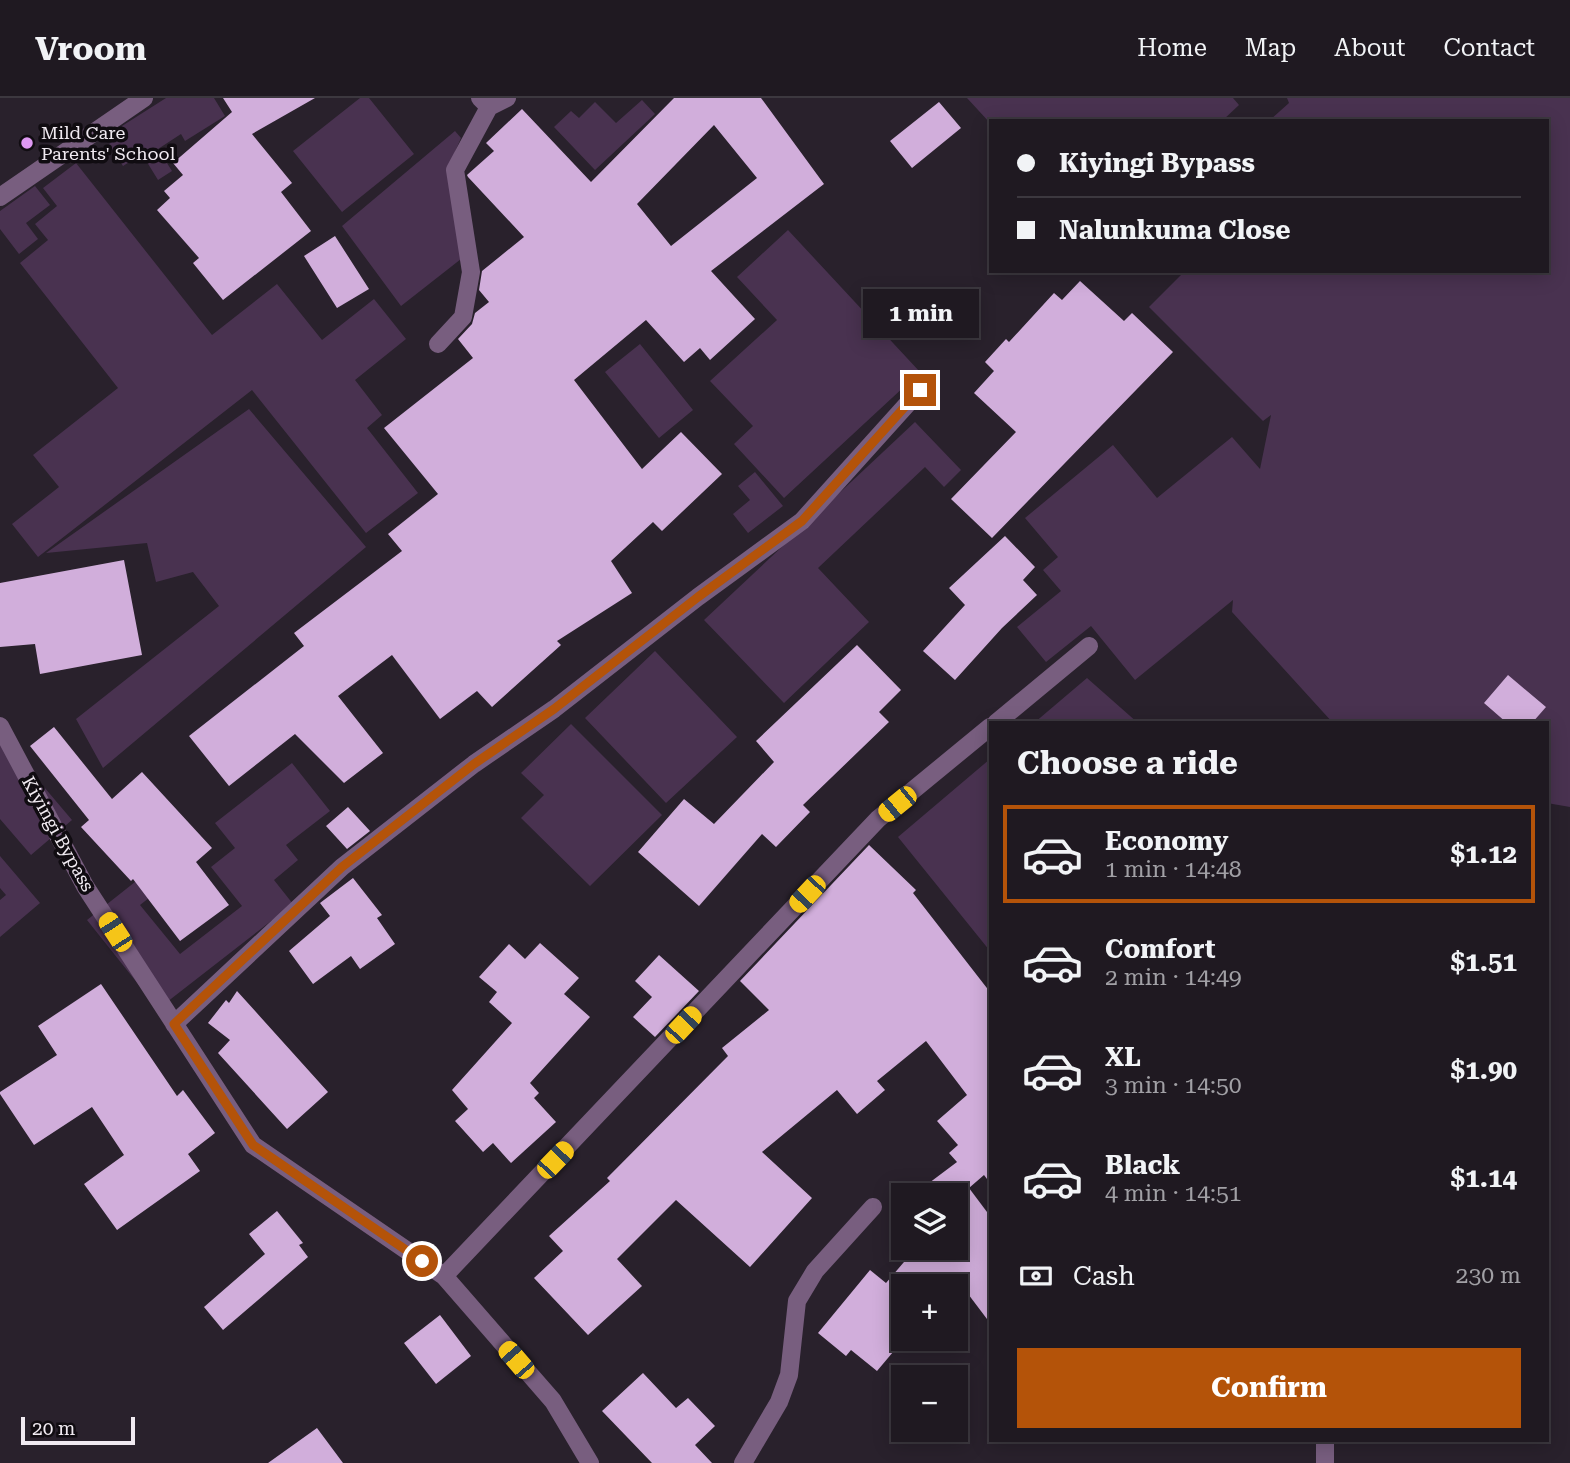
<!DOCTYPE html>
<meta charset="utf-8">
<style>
:root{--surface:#1f1921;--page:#27222a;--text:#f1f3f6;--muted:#a1a0a5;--line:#3c383f;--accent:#b45309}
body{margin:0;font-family:"Roboto Serif",serif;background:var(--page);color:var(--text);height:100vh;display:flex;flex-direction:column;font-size:26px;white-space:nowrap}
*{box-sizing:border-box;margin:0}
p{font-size:23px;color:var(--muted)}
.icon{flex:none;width:38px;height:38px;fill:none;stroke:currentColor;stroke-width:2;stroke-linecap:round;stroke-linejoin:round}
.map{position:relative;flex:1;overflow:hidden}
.sheet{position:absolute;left:989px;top:623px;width:560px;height:721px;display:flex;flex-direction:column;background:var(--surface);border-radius:0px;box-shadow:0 4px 18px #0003,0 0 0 2px var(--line)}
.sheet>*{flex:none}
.guide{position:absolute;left:989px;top:21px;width:560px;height:154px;border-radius:0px;box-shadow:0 4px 18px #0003,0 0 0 2px var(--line);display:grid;align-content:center;height:154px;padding:0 28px;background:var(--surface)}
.controls{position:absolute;left:891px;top:1085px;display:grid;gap:14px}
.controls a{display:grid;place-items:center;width:77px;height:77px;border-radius:0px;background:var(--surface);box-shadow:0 4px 18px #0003,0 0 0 2px var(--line);font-size:35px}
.scale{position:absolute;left:21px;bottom:18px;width:114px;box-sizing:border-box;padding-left:7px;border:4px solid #f0eaf1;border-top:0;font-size:19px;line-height:24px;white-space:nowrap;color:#f0eaf1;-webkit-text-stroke:5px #100c11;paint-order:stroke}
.end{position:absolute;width:32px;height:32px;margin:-16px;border:9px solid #b45309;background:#fff;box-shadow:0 0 0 4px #fff}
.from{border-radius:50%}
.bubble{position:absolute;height:49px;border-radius:0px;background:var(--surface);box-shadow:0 4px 18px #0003,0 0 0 2px var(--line);font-size:23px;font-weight:700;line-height:49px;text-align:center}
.car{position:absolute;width:21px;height:42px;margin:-21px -10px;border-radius:9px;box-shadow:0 0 5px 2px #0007;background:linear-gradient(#f5c518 24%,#345 0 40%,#f5c518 0 76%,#345 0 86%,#f5c518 0)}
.guide b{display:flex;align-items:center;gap:24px;height:66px;font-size:26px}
.guide b+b{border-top:2px solid var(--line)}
.guide i{width:18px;height:18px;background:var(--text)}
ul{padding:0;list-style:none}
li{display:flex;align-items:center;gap:21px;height:98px;margin:0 14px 10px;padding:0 14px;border:4px solid transparent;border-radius:0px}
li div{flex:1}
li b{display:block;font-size:26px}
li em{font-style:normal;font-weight:700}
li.active{border-color:var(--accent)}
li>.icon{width:63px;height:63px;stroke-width:1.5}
h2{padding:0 28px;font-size:32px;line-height:84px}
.pay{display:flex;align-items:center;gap:18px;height:77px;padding:0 28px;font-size:26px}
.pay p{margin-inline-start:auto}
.primary-button{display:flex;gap:14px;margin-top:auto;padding:14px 28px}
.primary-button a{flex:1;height:80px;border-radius:0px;background:var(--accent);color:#fff;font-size:28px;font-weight:700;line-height:80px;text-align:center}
header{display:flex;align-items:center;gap:42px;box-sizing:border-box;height:98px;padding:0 35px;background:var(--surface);border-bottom:2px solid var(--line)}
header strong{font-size:33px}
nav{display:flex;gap:38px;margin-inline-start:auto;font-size:24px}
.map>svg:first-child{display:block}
</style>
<header>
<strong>Vroom</strong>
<nav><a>Home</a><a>Map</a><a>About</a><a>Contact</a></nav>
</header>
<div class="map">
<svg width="1570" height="1365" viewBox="0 0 1570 1365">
<rect width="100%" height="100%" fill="#29212c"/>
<path fill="#493250" d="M166,0H214L225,18L185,43L181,36L158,51L172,73L158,82L142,56L123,68L109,46L126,35L122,28Z
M360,0H369L414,56L342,114L293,53Z
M967,0H1233L1239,7L1222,23H990V25Z
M1287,0H1570V709L1547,705V625H1333L1232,514L1233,502L1135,582L1091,528L1046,564L1017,529L1061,493L1043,472L1058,459L1025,420L1113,347L1157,400L1232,339L1260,371L1271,317L1263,323L1149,209L1185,173H1547V23H1269L1289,5Z
M642,2L655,16L595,72L554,29L571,13L579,20L595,4L616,25Z
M455,33L461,40L448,70L461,161L401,208L342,128Z
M76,65L212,237L277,186L322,242L374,201L406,241L355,282L382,317L367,330L418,395L366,435L252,292L38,459L12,426L59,389L33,357L118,290L20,165L48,142L35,126L57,108L43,90Z
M35,88L50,107L26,125L38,141L19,156L0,131V113Z
M788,132L920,274L784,400L734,346L753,328L710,283L777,222L737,179Z
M640,246L693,312L659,340L605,274Z
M249,311L366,449L103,670L76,621L219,508L193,474L156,484L147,445L46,455Z
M915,324L961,372L944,389L925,369L818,470L869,524L784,605L704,522Z
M755,374L783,408L748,435L733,416L750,402L738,388Z
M655,553L737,639L666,705L585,620Z
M1087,580L1138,625H1034Z
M571,626L662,717L590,788L521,720L544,697L521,675Z
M0,637L72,722L31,757L0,721Z
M990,661V853L898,739Z
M292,665L330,713L286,747L298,762L274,782L293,806L158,911L87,822L164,761L177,778L140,807L180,856L242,808L211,769L235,750L215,725Z
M0,758L40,805L0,839V802L6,797L0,790Z"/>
<path fill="#d1aedb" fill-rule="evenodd" d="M223,0H315L252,36L292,85L281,94L311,133L223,202L193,165L199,160L157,112L170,100L164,93L183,77L173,65L232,14Z
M674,0H761L824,86L711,173L755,221L710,262L700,250L684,264L646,222L574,282L642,371L681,334L722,376L662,433L653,424L611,463L632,495L557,543L561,547L492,609L477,593L440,621L392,557L338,598L383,655L344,685L295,636L229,688L189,638L304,548L294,535L402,453L388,436L438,396L384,330L473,260L458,241L472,226L475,215L489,204L479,192L482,173L524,139L468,79L467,77L494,53L486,45L522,11L591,84ZM714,27L757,80L671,148L637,106Z
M939,4L961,30L912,70L890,43Z
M335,138L369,191L337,210L304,158Z
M1080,183L1124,223L1132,215L1173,254L992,440L951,401L1016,334L974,295L994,273L985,264L1006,241L1009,244L1054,195L1062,202Z
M1005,438L1035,469L1023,482L1037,497L1002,530L955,582L923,553L965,507L949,490Z
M124,462L142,557L40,576L35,546L0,549V485Z
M857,547L901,592L879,614L889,624L803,707L810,714L776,749L762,736L699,808L638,754L684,701L714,726L774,664L756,643Z
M1508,577L1546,609L1532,625H1507L1484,605Z
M54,629L112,701L142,674L212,750L196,764L229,807L180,843L133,781L131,783L81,729L89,722L30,648Z
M348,709L370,733L347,751L326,728Z
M869,747L916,792L913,795L990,894V1085L984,1077L969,1090L990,1118V1225L956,1180L949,1188H903V1241H904L877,1273L851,1252L846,1258L818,1235L870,1172L886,1185L916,1150H956V1097H913L957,1064L949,1055L958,1047L937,1023L967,997L926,943L877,983L885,992L857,1016L837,992L762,1054L812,1100L750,1169L676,1102L617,1161L642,1188L588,1237L534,1180L563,1153L549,1138L610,1083L607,1080L728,958L722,950L769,912L740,883Z
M353,780L382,817L377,820L395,846L360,871L351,858L313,886L289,853L330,818L320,805Z
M540,845L579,880L564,896L590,919L530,985L539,995L534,1000L556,1024L511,1065L493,1045L483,1054L455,1023L468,1011L452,992L512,925L489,904L497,894L479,879L509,846L525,861Z
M659,857L699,893L655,939L633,919L652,899L635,883Z
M101,886L177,998L183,992L215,1035L188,1056L200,1073L117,1132L84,1086L124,1057L92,1009L34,1047L0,996V994L57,957L38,928Z
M237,893L328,994L287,1031L218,955L230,942L208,925L226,902L229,905Z
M277,1113L303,1145L299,1147L308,1159L223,1232L204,1209L265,1156L249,1136Z
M440,1217L471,1258L436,1286L404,1245Z
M643,1275L676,1310L688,1300L715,1328L695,1347L712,1365H652L602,1313Z
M317,1330L343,1365H268Z"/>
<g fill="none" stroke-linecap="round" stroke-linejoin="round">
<path stroke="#785e7f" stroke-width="18" d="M489,9L507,0
M438,246L463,219L471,174L455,72L489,9L480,0"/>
<path stroke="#785e7f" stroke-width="18" d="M0,99L144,0
M996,625L1089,548
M0,628L85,788L253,1047L444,1178L553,1303L590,1365
M174,926L342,769L474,666L554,611L698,499L802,423L920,292
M444,1178L878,721L990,629
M743,1365L779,1304L789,1277L797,1203L815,1173L873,1109
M1325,1365V1342"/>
</g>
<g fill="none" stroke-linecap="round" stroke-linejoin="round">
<path stroke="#b45309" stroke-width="9" d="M422,1163L253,1047L174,926L342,769L474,666L554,611L698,499L802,423L920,292"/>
</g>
<circle fill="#de98f2" stroke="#100c11" stroke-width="2.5" cx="27" cy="45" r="7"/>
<g text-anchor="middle" stroke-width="7" stroke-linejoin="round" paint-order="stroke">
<g font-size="18" fill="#f0eaf1" stroke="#100c11" text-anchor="start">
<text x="41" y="41">Mild Care<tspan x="41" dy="21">Parents' School</tspan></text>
</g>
<g font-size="18" fill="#f0eaf1" stroke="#100c11">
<text transform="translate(58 736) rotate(61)" y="6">Kiyingi Bypass</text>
</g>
</g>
</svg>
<div class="controls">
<a><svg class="icon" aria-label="layers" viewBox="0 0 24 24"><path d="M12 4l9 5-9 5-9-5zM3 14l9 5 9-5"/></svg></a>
<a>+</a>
<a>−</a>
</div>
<div class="scale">20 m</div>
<i class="end from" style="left:422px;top:1163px"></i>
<i class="end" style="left:920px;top:292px"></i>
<div class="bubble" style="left:863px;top:191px;width:116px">1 min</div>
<i class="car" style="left:897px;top:706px;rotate:231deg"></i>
<i class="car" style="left:807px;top:796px;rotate:223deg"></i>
<i class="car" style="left:115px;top:834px;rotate:327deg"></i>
<i class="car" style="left:683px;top:927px;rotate:43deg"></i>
<i class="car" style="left:555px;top:1062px;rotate:44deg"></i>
<i class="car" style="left:516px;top:1262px;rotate:319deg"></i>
<div class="guide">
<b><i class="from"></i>Kiyingi Bypass</b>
<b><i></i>Nalunkuma Close</b>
</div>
<section class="sheet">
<h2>Choose a ride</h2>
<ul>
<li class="active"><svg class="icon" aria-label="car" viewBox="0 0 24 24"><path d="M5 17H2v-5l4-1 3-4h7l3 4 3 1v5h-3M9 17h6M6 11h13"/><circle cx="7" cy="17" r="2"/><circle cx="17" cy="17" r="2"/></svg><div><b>Economy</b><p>1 min · 14:48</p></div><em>$1.12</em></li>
<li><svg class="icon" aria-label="car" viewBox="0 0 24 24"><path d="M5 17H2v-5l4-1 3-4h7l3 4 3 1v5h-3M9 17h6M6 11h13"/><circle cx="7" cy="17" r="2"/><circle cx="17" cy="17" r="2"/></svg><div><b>Comfort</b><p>2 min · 14:49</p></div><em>$1.51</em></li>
<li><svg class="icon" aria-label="car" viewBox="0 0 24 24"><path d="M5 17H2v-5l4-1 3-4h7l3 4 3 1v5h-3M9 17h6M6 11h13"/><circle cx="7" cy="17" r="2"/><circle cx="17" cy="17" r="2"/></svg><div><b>XL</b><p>3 min · 14:50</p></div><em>$1.90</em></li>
<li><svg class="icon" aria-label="car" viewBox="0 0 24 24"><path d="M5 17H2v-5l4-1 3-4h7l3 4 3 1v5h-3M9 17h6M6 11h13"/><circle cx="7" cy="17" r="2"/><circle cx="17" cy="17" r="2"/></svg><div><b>Black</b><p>4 min · 14:51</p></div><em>$1.14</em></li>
</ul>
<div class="pay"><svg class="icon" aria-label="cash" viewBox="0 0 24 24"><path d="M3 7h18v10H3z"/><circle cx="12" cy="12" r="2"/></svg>Cash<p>230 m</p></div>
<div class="primary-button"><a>Confirm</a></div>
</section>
</div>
